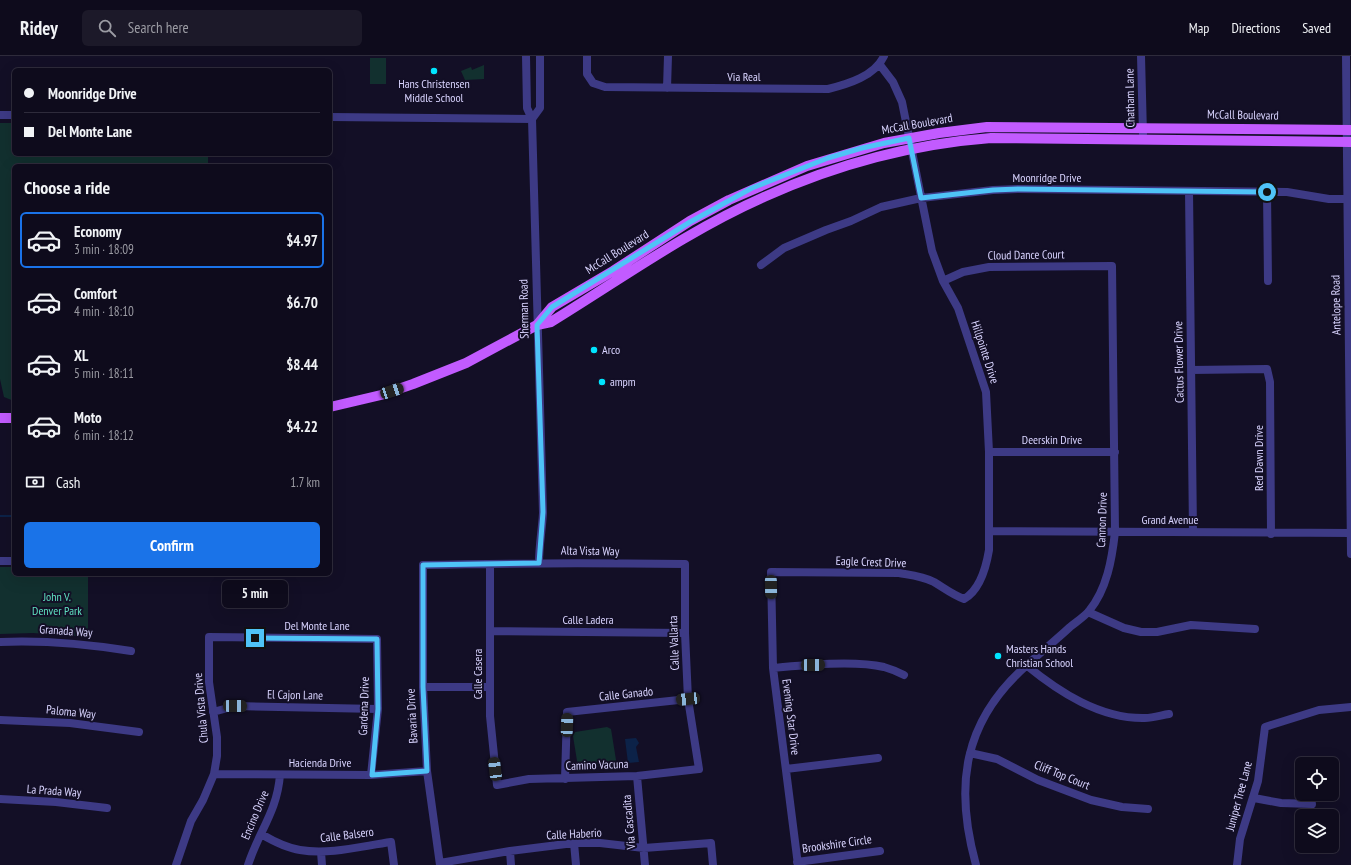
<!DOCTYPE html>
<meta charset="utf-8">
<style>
:root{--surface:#0e0b1c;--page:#1c1929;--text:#f1f3f6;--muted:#9b9ba3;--line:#2e2b3b;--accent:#1a73e8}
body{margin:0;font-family:"PT Sans Narrow",sans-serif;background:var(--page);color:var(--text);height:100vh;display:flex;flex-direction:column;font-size:15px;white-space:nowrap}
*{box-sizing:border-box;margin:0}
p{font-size:13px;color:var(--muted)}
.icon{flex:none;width:22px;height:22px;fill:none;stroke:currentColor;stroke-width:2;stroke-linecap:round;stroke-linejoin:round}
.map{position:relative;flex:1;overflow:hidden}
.drawer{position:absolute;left:12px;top:108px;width:320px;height:412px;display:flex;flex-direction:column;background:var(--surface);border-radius:6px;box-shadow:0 4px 16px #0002,0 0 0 1px var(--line)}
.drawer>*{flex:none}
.hud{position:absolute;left:12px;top:12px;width:320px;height:88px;border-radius:6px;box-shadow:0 4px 16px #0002,0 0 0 1px var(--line);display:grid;align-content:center;height:88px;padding:0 12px;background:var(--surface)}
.controls{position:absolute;left:1295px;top:701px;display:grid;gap:8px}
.controls a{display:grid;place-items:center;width:44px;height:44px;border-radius:6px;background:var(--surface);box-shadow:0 4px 16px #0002,0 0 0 1px var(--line);font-size:20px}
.end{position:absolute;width:18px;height:18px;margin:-9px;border:5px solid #4fc3f7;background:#111;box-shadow:0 0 0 2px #111}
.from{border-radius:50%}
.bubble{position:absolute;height:28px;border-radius:6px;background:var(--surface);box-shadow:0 4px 16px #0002,0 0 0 1px var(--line);font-size:13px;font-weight:600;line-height:28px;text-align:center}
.car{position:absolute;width:12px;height:24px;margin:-12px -6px;border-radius:5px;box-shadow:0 0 3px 1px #0007;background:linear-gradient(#222 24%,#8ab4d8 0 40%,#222 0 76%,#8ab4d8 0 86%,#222 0)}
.hud b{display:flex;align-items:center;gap:14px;height:38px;font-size:15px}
.hud b+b{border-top:1px solid var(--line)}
.hud i{width:10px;height:10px;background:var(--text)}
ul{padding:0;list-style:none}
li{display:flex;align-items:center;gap:12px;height:56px;margin:0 8px 6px;padding:0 4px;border:2px solid transparent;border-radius:6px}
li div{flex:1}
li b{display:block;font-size:15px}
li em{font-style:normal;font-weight:600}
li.selected{border-color:var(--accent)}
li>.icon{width:36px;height:36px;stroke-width:1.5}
h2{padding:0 12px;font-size:18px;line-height:48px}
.pay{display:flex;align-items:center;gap:10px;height:44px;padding:0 12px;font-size:15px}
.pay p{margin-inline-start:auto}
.primary-button{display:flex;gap:8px;margin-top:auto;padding:8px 12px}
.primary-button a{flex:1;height:46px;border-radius:6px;background:var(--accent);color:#fff;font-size:16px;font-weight:600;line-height:46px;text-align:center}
header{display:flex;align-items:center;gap:24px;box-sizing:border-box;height:56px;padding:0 20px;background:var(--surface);border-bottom:1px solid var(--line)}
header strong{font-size:19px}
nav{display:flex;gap:22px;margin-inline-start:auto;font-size:14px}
.search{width:280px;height:36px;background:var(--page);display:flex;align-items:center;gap:10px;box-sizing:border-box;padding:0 14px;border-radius:6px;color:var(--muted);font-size:15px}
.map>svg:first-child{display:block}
</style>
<header>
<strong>Ridey</strong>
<div class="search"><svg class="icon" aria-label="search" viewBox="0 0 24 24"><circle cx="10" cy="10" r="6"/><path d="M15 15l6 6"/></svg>Search here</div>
<nav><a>Map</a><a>Directions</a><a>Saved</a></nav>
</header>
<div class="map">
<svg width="1351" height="809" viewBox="0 0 1351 809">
<rect width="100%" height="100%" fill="#130f26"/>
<path fill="#12302f" d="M370,2H386V28H370Z
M484,9V23L465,24L461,15L471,11L472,14Z
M0,67H14V98H208V110H14V345L4,341L0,323Z
M0,511H14V518H88V581L33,577L0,578Z
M607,671L611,673L616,704L614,708L582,713L578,711L573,680L575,676Z"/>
<path fill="#0c2248" d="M636,682L639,687L636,691L639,706L628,707L625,683Z"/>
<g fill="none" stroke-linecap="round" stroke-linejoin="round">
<path stroke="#0c2248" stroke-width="2" d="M0,460H14"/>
<path stroke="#3d3a85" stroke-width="8" d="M526,0L527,52L532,63L543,457C542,474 539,490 539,507
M587,0V18L593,27L605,31L828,33C848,28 875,20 884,0
M1141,0L1143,78
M1346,0L1351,498
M667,32L668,0
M0,59H14
M330,61L532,63
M532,63L540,52V0
M1189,135L1193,476
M1267,136L1268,225
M761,209L784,192L826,174L851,165L881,151L921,142L993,134L1018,133L1287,136L1329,143H1347
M943,225L963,216L989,211L1112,210L1115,476C1112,503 1107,533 1089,555C1084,561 1076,566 1070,571C1056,584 1041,596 1027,609C963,665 954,730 976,809
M1191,314L1267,313L1270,326L1271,478
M989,396H1115
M989,475L1351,477
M0,505H14
M1088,556L1124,572L1141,576H1157L1191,569L1255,573
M490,575L685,577
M0,586C44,584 87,588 131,595
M1026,609C1059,636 1100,663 1145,662C1153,662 1162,659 1169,658
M773,612C804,609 854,604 884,611C891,613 898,616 904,619
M423,631H490
M213,656L235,650L378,653
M0,664L70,667L139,676
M970,697L997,703L1038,724L1091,744L1122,751L1148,753
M786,713L878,702
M214,718L371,719L427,715
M637,720L645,809
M565,723L567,656L688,643
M1254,742L1281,747L1312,748
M0,743L56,746L107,752
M261,778C273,785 286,792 300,794C330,799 362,790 391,786L394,809
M574,787L576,809
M510,795L511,809
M321,796L322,809
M797,806L880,795
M440,807L510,795L574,787H600L644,792L711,787L713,809
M176,809L191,765L203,744L214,718L217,700V681L209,626V581L377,583L378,653L371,719
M248,809C259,775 277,756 280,719
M440,809L427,715L423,631V509C510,507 598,507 685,508V577L688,643L699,713L637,720L529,723L497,729L490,660V508
M798,809L773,612L771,516L899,517C911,519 923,520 934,526C944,532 953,539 964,543C980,534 986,512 989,494V396L986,336L958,252L943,225L932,195L902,46L893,26L880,9
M1237,809L1240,783L1258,725L1265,671L1319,654L1351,651"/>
<path stroke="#c25bff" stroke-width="10" d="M537,269L551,266C621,223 689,174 764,141C837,108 912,88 991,82L1351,86
M330,351L381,339L413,328L466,307L537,269L552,251L613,215L690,165L729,144L807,110L884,87L939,77L987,71L1351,74
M0,362H14"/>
</g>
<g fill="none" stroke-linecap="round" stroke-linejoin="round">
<path stroke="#4fc3f7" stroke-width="5" d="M255,582L377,583L378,653L372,719L427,715L423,631V509L539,507L543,456L537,269L552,251L690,166L752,132L828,102L862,92L909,82L921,142L993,134L1018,133L1267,136"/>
</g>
<g fill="#00e5ff" stroke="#130f26" stroke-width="1.5">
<circle cx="434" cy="15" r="4"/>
<circle cx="594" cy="294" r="4"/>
<circle cx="602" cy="326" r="4"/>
<circle cx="998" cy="600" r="4"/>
</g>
<g text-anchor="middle" stroke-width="4" stroke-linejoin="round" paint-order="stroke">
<g font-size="12" fill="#d9d4ff" stroke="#130f26">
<text x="744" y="25">Via Real</text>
<text transform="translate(1130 42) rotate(-91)" y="4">Chatham Lane</text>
<text transform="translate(1243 59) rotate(1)" y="4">McCall Boulevard</text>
<text transform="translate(917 68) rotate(-10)" y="4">McCall Boulevard</text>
<text x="1047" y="126">Moonridge Drive</text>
<text transform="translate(617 196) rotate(-32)" y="4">McCall Boulevard</text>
<text transform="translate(1026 199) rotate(-1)" y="4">Cloud Dance Court</text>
<text transform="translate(1336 249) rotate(-91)" y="4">Antelope Road</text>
<text transform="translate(524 253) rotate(-91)" y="4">Sherman Road</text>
<text transform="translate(985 296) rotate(72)" y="4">Hillpointe Drive</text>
<text transform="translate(1179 306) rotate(-91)" y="4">Cactus Flower Drive</text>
<text x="1052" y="388">Deerskin Drive</text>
<text transform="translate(1259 402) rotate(-90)" y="4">Red Dawn Drive</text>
<text transform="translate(1102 464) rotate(-88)" y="4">Cannon Drive</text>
<text x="1170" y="468">Grand Avenue</text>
<text transform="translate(590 495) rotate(1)" y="4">Alta Vista Way</text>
<text transform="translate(871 506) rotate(2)" y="4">Eagle Crest Drive</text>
<text x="588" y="568">Calle Ladera</text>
<text x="317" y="574">Del Monte Lane</text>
<text transform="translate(66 575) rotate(4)" y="4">Granada Way</text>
<text transform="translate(674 587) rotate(-92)" y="4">Calle Vallarta</text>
<text transform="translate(478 618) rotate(-90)" y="4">Calle Casera</text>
<text transform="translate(626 638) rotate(-6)" y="4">Calle Ganado</text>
<text transform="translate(295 639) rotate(1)" y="4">El Cajon Lane</text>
<text transform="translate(364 650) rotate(-88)" y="4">Gardena Drive</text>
<text transform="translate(201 652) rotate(-95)" y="4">Chula Vista Drive</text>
<text transform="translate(71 656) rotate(6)" y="4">Paloma Way</text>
<text transform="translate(412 660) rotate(-93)" y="4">Bavaria Drive</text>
<text transform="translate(791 661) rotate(83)" y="4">Evening Star Drive</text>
<text x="320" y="711">Hacienda Drive</text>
<text transform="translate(597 709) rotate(-2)" y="4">Camino Vacuna</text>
<text transform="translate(1062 719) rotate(22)" y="4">Cliff Top Court</text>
<text transform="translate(54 735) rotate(4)" y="4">La Prada Way</text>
<text transform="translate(1239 740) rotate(-75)" y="4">Juniper Tree Lane</text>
<text transform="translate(255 759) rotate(-67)" y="4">Encino Drive</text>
<text transform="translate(629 766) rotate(-95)" y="4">Via Cascadita</text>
<text transform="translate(574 778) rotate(-3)" y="4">Calle Haberio</text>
<text transform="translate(347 779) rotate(-7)" y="4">Calle Balsero</text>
<text transform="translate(837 788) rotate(-8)" y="4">Brookshire Circle</text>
</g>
<g font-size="12" fill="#d9d4ff" stroke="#130f26" text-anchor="start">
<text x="434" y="32" text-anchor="middle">Hans Christensen<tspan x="434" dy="14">Middle School</tspan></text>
<text x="602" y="298">Arco</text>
<text x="610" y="330">ampm</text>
<text x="1006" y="597">Masters Hands<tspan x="1006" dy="14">Christian School</tspan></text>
</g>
<g font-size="12" fill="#5fe0c0" stroke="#130f26">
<text x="57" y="545">John V.<tspan x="57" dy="14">Denver Park</tspan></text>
</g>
</g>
</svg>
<div class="controls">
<a><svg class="icon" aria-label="locate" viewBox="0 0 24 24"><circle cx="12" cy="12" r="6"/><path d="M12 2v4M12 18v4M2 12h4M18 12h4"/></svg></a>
<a><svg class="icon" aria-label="layers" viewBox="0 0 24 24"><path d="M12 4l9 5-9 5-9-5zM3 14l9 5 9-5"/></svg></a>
</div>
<i class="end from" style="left:1267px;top:136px"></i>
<i class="end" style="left:255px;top:582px"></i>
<div class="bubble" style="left:222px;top:524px;width:66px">5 min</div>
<i class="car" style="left:392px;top:335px;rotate:72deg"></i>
<i class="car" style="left:771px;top:531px;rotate:179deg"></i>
<i class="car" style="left:813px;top:609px;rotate:89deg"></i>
<i class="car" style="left:688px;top:643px;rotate:264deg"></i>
<i class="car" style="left:235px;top:650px;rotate:91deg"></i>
<i class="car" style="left:567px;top:669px;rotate:2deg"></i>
<i class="car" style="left:495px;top:713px;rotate:353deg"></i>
<div class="hud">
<b><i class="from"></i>Moonridge Drive</b>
<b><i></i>Del Monte Lane</b>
</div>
<section class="drawer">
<h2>Choose a ride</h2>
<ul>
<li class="selected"><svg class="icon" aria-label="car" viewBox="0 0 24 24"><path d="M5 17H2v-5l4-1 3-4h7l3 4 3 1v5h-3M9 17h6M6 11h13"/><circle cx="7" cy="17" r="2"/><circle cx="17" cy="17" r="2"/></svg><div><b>Economy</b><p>3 min · 18:09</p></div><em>$4.97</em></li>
<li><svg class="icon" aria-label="car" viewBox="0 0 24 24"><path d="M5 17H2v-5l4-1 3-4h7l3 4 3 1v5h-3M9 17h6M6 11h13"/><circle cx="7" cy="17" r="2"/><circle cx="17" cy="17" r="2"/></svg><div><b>Comfort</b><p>4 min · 18:10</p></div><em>$6.70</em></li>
<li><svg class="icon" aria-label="car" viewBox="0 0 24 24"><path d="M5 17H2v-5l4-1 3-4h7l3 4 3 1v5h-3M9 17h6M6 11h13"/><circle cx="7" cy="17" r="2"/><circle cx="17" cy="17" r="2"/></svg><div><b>XL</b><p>5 min · 18:11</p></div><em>$8.44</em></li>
<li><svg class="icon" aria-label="car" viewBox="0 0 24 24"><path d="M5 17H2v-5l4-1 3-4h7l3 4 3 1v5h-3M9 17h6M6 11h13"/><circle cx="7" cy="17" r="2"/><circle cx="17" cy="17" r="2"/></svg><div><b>Moto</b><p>6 min · 18:12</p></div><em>$4.22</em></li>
</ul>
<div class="pay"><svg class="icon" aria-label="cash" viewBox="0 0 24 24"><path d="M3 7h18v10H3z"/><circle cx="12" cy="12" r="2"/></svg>Cash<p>1.7 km</p></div>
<div class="primary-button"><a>Confirm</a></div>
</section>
</div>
